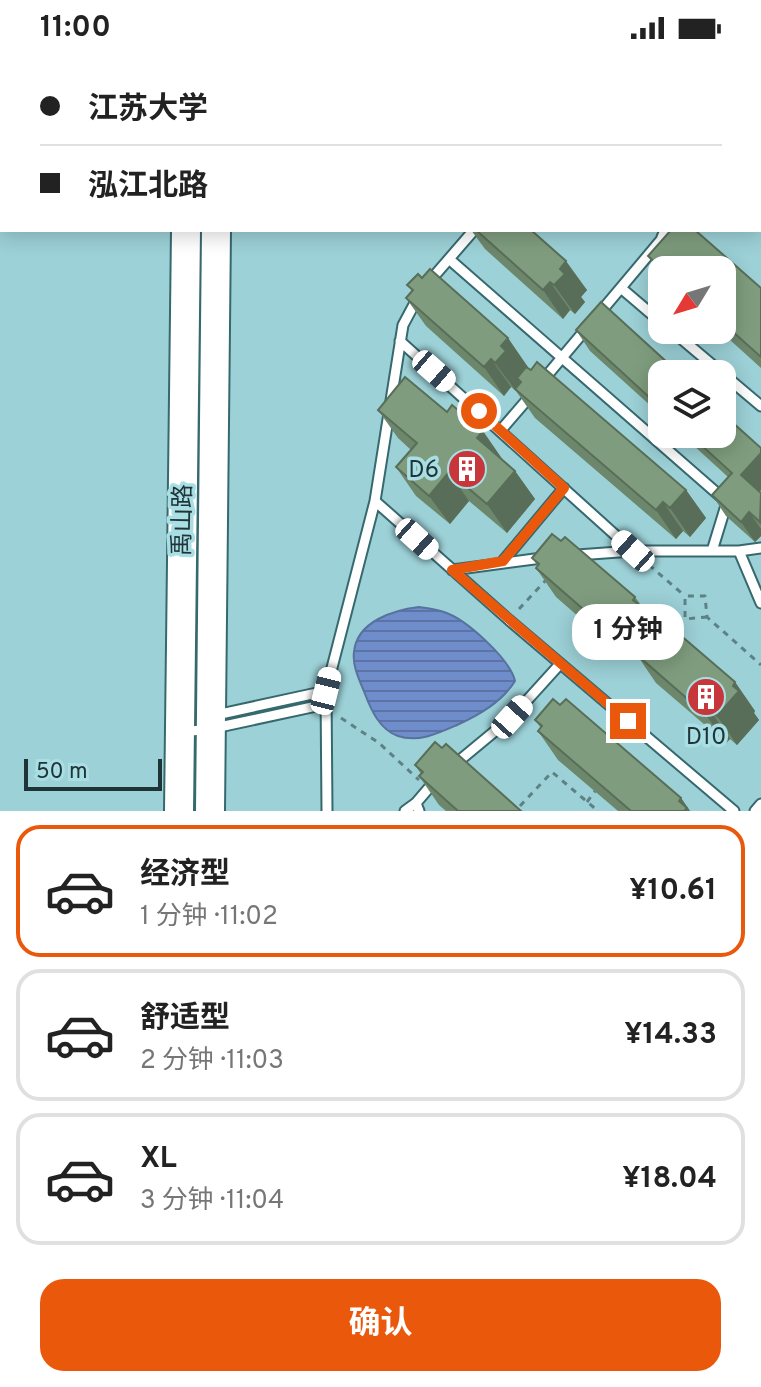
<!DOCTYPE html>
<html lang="zh">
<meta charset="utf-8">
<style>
:root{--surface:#fff;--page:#f6f6f6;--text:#222;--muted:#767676;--line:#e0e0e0;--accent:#ea580c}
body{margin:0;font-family:Overpass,"Noto Sans SC",sans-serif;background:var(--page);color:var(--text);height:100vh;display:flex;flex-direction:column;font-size:30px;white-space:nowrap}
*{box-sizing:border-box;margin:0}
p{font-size:26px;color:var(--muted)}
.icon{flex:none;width:44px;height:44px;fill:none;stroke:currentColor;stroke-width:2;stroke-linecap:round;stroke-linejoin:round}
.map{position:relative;height:755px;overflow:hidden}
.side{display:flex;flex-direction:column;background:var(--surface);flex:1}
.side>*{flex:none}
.top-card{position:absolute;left:0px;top:0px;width:762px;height:176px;box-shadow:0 4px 20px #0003;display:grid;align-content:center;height:176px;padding:0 40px;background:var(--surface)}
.needle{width:52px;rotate:232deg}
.buttons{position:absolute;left:648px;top:200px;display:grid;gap:16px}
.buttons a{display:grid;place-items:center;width:88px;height:88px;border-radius:16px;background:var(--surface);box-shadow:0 4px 20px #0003;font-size:40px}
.scale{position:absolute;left:24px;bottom:20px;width:138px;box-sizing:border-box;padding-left:8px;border:4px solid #1f3436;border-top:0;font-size:22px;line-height:28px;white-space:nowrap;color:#1f3436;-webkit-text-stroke:6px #a9dee4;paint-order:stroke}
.end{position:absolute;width:36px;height:36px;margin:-18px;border:10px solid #ea580c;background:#fff;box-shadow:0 0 0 4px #fff}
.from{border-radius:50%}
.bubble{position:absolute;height:56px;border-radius:24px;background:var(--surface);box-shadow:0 4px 20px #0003;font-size:26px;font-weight:700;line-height:56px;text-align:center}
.car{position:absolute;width:24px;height:48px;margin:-24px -12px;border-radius:10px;box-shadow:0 0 6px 2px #0007;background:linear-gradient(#fff 24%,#345 0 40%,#fff 0 76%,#345 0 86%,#fff 0)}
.top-card b{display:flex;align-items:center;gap:28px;height:76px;font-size:30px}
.top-card b+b{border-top:2px solid var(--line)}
.top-card i{width:20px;height:20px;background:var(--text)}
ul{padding:14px 0 0;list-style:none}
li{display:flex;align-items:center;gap:24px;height:132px;margin:0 16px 12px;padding:0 24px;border:4px solid var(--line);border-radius:24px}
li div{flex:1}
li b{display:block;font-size:30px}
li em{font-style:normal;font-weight:700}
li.on{border-color:var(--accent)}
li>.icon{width:72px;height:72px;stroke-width:1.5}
.action{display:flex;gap:16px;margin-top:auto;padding:16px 40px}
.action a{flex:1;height:92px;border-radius:24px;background:var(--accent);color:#fff;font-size:32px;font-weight:700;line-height:92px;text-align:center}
.status{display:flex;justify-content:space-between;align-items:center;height:56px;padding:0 40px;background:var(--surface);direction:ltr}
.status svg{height:22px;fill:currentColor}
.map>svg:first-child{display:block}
</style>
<div class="status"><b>11:00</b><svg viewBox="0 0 49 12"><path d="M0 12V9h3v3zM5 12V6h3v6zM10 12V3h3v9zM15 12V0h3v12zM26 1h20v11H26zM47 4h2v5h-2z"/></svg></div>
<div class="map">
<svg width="761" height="755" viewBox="0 0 761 755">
<defs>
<pattern id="water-rules" width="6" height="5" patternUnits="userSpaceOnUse" patternTransform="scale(2)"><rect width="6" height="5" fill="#6f8dca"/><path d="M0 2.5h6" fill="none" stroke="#5b74a5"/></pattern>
</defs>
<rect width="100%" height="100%" fill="#9cd1d7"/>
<path fill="url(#water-rules)" stroke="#57729e" stroke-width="2" d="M419,551C427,552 436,553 444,556C466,563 510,603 515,625C502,646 479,659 457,669C439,677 418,687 398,680C380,674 371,654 365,638C360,625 352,610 354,596C357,565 394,554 419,551Z"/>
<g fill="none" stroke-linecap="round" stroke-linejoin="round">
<g stroke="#36696e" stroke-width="13">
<path id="service" d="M550,0L551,2
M760,156H761
M449,203L727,446L712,495
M429,226L474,174
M621,232L662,267
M418,241L403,269L375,445L509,564L734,755
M598,259L661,184L665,174
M671,274L761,350
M400,285L633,495
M544,323L586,273
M501,374L532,338
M739,495L761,547
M577,499L633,495H739L761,492
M503,505L564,432
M452,514L542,502
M216,659L326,635
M182,676L210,673L326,648
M454,709L512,661L560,608
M327,755L326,635L375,445
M405,755L416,747
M419,755L416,747L434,726
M755,755L761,748"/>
</g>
<g stroke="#36696e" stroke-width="32">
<path id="primary" d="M188,2V0
M218,2V0
M179,755L186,174
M210,755L216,174"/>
</g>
<path stroke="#5d8286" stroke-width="3" stroke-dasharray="6 6" stroke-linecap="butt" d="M649,509L685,540
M519,553L546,524
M707,561L685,563V540H705L707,561L761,609
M341,662L379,687L419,724
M587,746L595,735
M520,750L552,716L598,755"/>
<use href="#service" stroke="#fff" stroke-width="9"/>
<use href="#primary" stroke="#fff" stroke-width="28"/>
</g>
<path fill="#6d876c" d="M761,0V92L760,93V2Z
M471,174H531L587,234L581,241L585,246L575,258L570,254L563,263L485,193Z
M671,174H695L761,232V312L719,274H722V214H662V220L648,200Z
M407,229L508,282L527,312L686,434L706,462L690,481L683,475L676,483L535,362L516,335L511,331L504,340L426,270L406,242L412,235Z
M576,274L662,318V360L590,295Z
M378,354L503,404L515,415L535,443L507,477L469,445L450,468L416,440L396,411L411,394L398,382Z
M681,378H722L761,434L759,436L761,437V480L755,486L726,460L712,439L728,421Z
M532,502L635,541L652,564L735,626L755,655L754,657L759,664L737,689L730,683L726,687L656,627L639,602L638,604L630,597L626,602L556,541L536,512L538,510Z
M535,664L681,742L690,755H618L558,704L538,675L541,672Z
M415,709L521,755H446L439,749L419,720L421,718Z"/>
<path fill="#596e58" d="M566,205L587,234L581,241L585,246L575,258L554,229L560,213Z
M550,226L570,254L563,263L543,234Z
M508,282L528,311L517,322L521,329L516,335L495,307L501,290Z
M491,303L511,331L504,340L484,311Z
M483,375L503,404L477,382Z
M761,397V434L755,440L741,419Z
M515,415L535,443L507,477L487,448Z
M449,416L469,445L450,468L429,440Z
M686,434L706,462L690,481L670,452Z
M663,446L683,475L676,483L656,454Z
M749,456L761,473V480L755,486L741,466Z
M639,549L659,578L639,594L632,588L640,600L636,598L639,602L638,604L617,575Z
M610,568L630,597L626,602L606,573Z
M735,626L755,655L754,657L759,664L737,689L717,660Z
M710,654L730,683L726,687L706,659Z
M681,742L690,755H684L679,745Z"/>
<path fill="#7f9d7e" stroke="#596e58" stroke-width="2" d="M602,0H655V2H602Z
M715,0H761V69H760V2H716Z
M476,174H531L566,205L560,213L565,218L554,229L550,226L543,234Z
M671,174H695L761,232V301L722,266V214H663L648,200Z
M430,213L508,282L501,290L506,295L495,307L491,303L484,311L406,242L413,234L407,229L418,218L422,222Z
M601,246L680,318H662V353L576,274Z
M537,306L686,434L670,452L663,446L656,454L515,333L521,326L517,322L526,311L531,314Z
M405,321L447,356L452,349L483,375L477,382L515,415L487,448L449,416L429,440L396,411L417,387L378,354Z
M722,357L761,392V397L741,419L761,437L760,466L749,456L741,466L712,439L732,417L689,378H722Z
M552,478L561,485L565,481L635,541L633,544L639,549L617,575L610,568L606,573L536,512L539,508L532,502Z
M652,564L661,571L665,566L735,626L733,630L739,635L717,660L710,654L706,659L636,598L639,594L632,588Z
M553,643L560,649L566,643L681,742L679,745L687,752L684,755H631L538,675L542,670L535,664Z
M435,686L442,692L446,688L521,755H458L419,720L423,716L415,709Z"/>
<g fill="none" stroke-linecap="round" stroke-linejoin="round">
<path stroke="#ea580c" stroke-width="10" d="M479,355L564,432L503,505L452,514L628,665"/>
</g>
<defs>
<g id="building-disc" transform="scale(2)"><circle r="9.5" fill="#c6363a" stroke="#a9dee4"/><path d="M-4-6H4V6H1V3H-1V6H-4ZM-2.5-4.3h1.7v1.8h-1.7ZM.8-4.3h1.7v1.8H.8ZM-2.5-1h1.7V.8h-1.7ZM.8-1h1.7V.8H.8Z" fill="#fff"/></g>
</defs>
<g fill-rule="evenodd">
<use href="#building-disc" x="467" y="413"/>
<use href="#building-disc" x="706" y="641"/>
</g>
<g text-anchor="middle" stroke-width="7" stroke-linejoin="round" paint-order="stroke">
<g font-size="24" fill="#1f3436" stroke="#a9dee4" text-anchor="end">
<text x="439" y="421">D6</text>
<text x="706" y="688" text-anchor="middle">D10</text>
</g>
<g font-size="24" fill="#1f3436" stroke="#a9dee4">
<text transform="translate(182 464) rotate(-89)" y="8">禹山路</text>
</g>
</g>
</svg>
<div class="buttons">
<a><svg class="needle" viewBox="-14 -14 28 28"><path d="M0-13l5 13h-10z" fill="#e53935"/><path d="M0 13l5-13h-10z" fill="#767676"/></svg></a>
<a><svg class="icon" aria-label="layers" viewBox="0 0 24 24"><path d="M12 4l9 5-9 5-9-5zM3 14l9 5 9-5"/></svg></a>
</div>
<div class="scale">50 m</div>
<i class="end from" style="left:479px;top:355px"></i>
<i class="end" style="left:628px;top:665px"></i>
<div class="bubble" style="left:572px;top:548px;width:112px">1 分钟</div>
<i class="car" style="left:434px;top:315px;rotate:131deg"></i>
<i class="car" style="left:417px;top:483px;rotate:132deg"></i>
<i class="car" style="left:633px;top:495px;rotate:312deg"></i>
<i class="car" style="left:326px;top:635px;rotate:14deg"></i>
<i class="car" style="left:512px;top:661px;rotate:42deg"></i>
<div class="top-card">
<b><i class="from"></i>江苏大学</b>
<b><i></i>泓江北路</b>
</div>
</div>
<section class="side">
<ul>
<li class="on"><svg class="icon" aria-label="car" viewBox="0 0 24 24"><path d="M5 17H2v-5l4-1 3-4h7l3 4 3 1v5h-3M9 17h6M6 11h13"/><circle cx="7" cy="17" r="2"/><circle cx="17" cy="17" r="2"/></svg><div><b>经济型</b><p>1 分钟 · 11:02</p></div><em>¥10.61</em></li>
<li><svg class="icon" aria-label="car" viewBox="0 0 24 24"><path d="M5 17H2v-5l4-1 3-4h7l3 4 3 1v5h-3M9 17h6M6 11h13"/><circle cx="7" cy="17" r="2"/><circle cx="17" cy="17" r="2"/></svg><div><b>舒适型</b><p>2 分钟 · 11:03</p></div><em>¥14.33</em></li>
<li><svg class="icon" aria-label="car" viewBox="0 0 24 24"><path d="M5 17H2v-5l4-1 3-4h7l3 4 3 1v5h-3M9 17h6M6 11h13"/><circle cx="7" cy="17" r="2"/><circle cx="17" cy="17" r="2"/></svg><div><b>XL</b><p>3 分钟 · 11:04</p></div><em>¥18.04</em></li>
</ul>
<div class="action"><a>确认</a></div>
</section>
